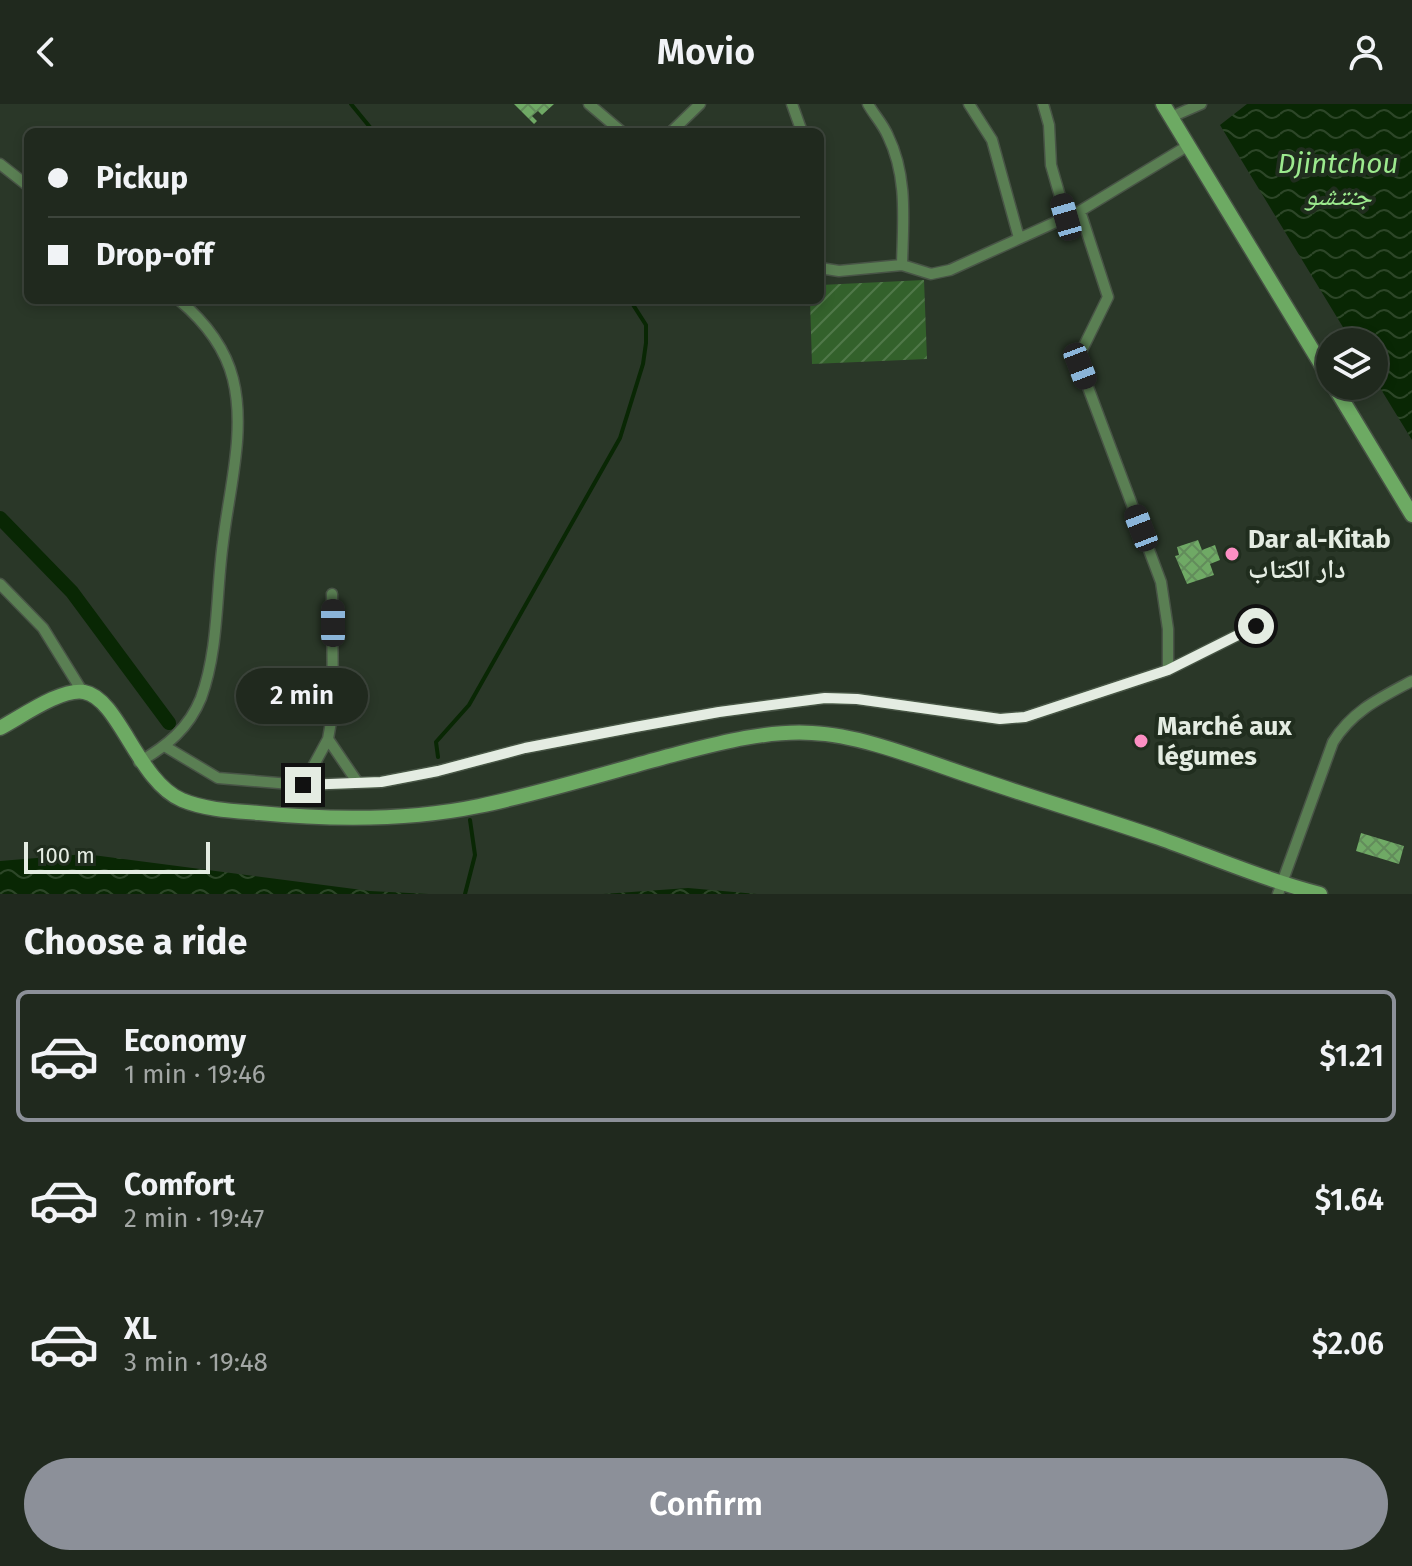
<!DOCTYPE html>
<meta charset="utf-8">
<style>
:root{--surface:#20291e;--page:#2d352b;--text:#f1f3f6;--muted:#a2a6a4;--line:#3d453c;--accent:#8c9099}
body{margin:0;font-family:"Fira Sans","Noto Naskh Arabic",sans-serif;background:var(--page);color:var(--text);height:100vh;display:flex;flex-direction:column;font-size:30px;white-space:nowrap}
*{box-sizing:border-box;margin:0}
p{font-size:26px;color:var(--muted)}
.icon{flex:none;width:44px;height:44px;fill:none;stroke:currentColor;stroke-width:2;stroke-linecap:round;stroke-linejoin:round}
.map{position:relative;height:790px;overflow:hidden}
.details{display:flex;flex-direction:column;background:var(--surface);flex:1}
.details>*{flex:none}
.hud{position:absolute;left:24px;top:24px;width:800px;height:176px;border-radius:12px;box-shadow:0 4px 12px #0003,0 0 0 2px var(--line);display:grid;align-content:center;height:176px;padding:0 24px;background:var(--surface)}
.controls{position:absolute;left:1316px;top:224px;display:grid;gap:16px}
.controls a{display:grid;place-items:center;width:72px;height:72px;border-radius:50%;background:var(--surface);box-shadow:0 4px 12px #0003,0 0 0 2px var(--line);font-size:40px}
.scale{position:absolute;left:24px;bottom:20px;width:186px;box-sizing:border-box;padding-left:8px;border:4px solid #e4ece2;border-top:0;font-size:22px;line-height:28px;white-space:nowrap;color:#e4ece2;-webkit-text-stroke:6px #202d1e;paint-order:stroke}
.end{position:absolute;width:36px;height:36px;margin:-18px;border:10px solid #e4ece2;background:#111;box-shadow:0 0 0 4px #111}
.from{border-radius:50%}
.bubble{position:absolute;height:56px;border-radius:28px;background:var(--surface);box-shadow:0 4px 12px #0003,0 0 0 2px var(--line);font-size:26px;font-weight:600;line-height:56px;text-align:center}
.car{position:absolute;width:24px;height:48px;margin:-24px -12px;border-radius:10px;box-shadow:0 0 6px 2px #0007;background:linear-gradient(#222 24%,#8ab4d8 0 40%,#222 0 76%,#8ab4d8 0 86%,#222 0)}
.hud b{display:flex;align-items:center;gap:28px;height:76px;font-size:30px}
.hud b+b{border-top:2px solid var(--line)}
.hud i{width:20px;height:20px;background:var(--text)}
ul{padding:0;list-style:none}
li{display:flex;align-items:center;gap:24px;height:132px;margin:0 16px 12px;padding:0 8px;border:4px solid transparent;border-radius:12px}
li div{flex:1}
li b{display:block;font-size:30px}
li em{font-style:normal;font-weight:600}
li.current{border-color:var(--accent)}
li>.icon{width:72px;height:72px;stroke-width:1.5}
h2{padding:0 24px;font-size:36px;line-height:96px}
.cta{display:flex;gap:16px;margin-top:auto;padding:16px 24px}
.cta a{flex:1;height:92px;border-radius:48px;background:var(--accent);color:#fff;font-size:32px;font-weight:600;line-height:92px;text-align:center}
header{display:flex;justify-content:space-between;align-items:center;height:104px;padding:0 24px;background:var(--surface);font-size:36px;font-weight:600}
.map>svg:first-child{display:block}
</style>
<header><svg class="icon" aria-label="back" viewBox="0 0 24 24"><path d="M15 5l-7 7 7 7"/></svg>Movio<svg class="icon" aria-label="person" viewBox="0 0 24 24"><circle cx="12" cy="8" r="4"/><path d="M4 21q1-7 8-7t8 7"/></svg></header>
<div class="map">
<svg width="1412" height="790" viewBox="0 0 1412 790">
<defs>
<pattern id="garden-furrows" width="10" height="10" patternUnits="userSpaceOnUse" patternTransform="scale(2)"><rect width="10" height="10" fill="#33612b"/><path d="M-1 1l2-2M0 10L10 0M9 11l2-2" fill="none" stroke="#507849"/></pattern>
<pattern id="water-waves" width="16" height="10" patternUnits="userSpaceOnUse" patternTransform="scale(2)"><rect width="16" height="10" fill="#092704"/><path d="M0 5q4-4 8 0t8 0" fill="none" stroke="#2d4628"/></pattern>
<pattern id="building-cross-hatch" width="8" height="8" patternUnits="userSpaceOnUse" patternTransform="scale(2)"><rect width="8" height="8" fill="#6fa965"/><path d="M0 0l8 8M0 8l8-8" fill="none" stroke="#628c5b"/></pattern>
</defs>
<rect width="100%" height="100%" fill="#2a3728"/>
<path fill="url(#garden-furrows)" d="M924,176L927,255L812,260L810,196H820V181Z"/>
<path fill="url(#water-waves)" d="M1247,0H1412V336L1374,274V238H1352L1220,21Z
M85,750L370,787L429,790H0V757Z
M688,784L757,790H603Z"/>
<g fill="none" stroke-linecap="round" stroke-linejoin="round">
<path stroke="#092704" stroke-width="4" d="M351,0L374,28
M438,653L436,638L469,601L620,334L643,260L646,239V221L630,196
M465,790L475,751L470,716"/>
<path stroke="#092704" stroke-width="14" d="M0,414L72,488L169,619"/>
</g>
<path fill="url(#building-cross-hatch)" d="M514,0H554L542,11L538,7L532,12L537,17L534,20Z
M1198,436L1202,446L1215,441L1220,456L1210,460L1214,471L1187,480L1175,452L1179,451L1177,443Z
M1361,729L1404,742L1399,760L1356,747Z"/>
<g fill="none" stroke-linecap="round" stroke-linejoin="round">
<g stroke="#485446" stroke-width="13">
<path id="street" d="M589,0L622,28
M792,0L802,28
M868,0C874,11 883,20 888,32C908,73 903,117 902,161
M969,0L992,36L1019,134
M1043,0L1049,21L1051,61L1066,113
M1171,13L1201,0
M671,28L700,0
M0,60L28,82
M1080,107L1108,193L1082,246L1080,262L1161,478L1168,525V566
M820,164L839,167L902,161L931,170L950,166L1080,107L1189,41
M0,480L43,524L82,587
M328,635L358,679
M166,643L218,674L303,681L381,678L438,667L525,644L635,623L719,608L825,594L857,595L1000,615L1025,613L1168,566L1256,522
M139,658C167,642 189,624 201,594C219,545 216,488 223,438C229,386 246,327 233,275C225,243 204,217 179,196
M303,681L328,635L333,606L332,490
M1278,790L1333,638C1352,607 1380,594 1412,577"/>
</g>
<g stroke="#485446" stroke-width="17">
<path id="secondary" d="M1163,0L1330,275
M1334,282L1412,411
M0,624C21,613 61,584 84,588C119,594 138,678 182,696C206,706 234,707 259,709C332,716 407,717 479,702C541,689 603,670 665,653C712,641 763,626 812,629C863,631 927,658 976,674C1037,695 1098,713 1159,734C1212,753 1266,776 1320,790"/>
</g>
<use href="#street" stroke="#5a7f53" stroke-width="10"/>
<use href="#secondary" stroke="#6daa63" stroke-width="14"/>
</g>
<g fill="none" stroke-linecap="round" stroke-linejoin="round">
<path stroke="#e4ece2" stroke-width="10" d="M303,681L381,678L438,667L525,644L635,623L719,608L825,594L857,595L1000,615L1025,613L1168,566L1256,522"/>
</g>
<g fill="#fc8fc3" stroke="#202d1e" stroke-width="3">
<circle cx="1232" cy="450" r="8"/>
<circle cx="1141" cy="637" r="8"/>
</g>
<g text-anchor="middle" stroke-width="8" stroke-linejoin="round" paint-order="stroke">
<g font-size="26" font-weight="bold" fill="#e4ece2" stroke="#202d1e" text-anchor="start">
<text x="1248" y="444">Dar al-Kitab<tspan x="1248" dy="30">دار الكتاب</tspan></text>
<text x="1157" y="631">Marché aux<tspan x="1157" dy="30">légumes</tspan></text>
</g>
<g font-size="28" font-style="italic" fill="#9cea8e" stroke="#202d1e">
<text x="1338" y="69">Djintchou<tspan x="1338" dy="32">جنتشو</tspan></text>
</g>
</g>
</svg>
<div class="controls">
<a><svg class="icon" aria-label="layers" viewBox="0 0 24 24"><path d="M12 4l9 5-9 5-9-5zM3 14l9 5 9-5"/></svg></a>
</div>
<div class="scale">100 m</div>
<i class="end from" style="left:1256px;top:522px"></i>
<i class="end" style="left:303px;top:681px"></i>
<div class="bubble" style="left:236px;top:564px;width:132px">2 min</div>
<i class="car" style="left:1066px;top:113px;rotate:344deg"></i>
<i class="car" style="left:1080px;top:262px;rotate:159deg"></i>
<i class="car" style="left:1141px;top:424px;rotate:339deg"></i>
<i class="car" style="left:333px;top:519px;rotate:0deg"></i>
<div class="hud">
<b><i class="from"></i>Pickup</b>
<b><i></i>Drop-off</b>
</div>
</div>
<section class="details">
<h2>Choose a ride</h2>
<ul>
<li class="current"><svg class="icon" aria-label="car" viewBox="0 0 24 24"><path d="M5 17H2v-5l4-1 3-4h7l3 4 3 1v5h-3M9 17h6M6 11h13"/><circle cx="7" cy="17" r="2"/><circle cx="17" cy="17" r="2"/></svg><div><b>Economy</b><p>1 min · 19:46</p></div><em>$1.21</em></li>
<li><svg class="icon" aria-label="car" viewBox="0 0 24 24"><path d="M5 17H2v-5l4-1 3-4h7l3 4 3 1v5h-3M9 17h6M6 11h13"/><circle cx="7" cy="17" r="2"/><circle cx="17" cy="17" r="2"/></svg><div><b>Comfort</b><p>2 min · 19:47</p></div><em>$1.64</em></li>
<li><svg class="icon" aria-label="car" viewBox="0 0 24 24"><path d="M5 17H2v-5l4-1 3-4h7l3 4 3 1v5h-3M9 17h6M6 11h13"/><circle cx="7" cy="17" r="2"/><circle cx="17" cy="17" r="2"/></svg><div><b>XL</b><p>3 min · 19:48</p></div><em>$2.06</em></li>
</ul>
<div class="cta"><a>Confirm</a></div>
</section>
